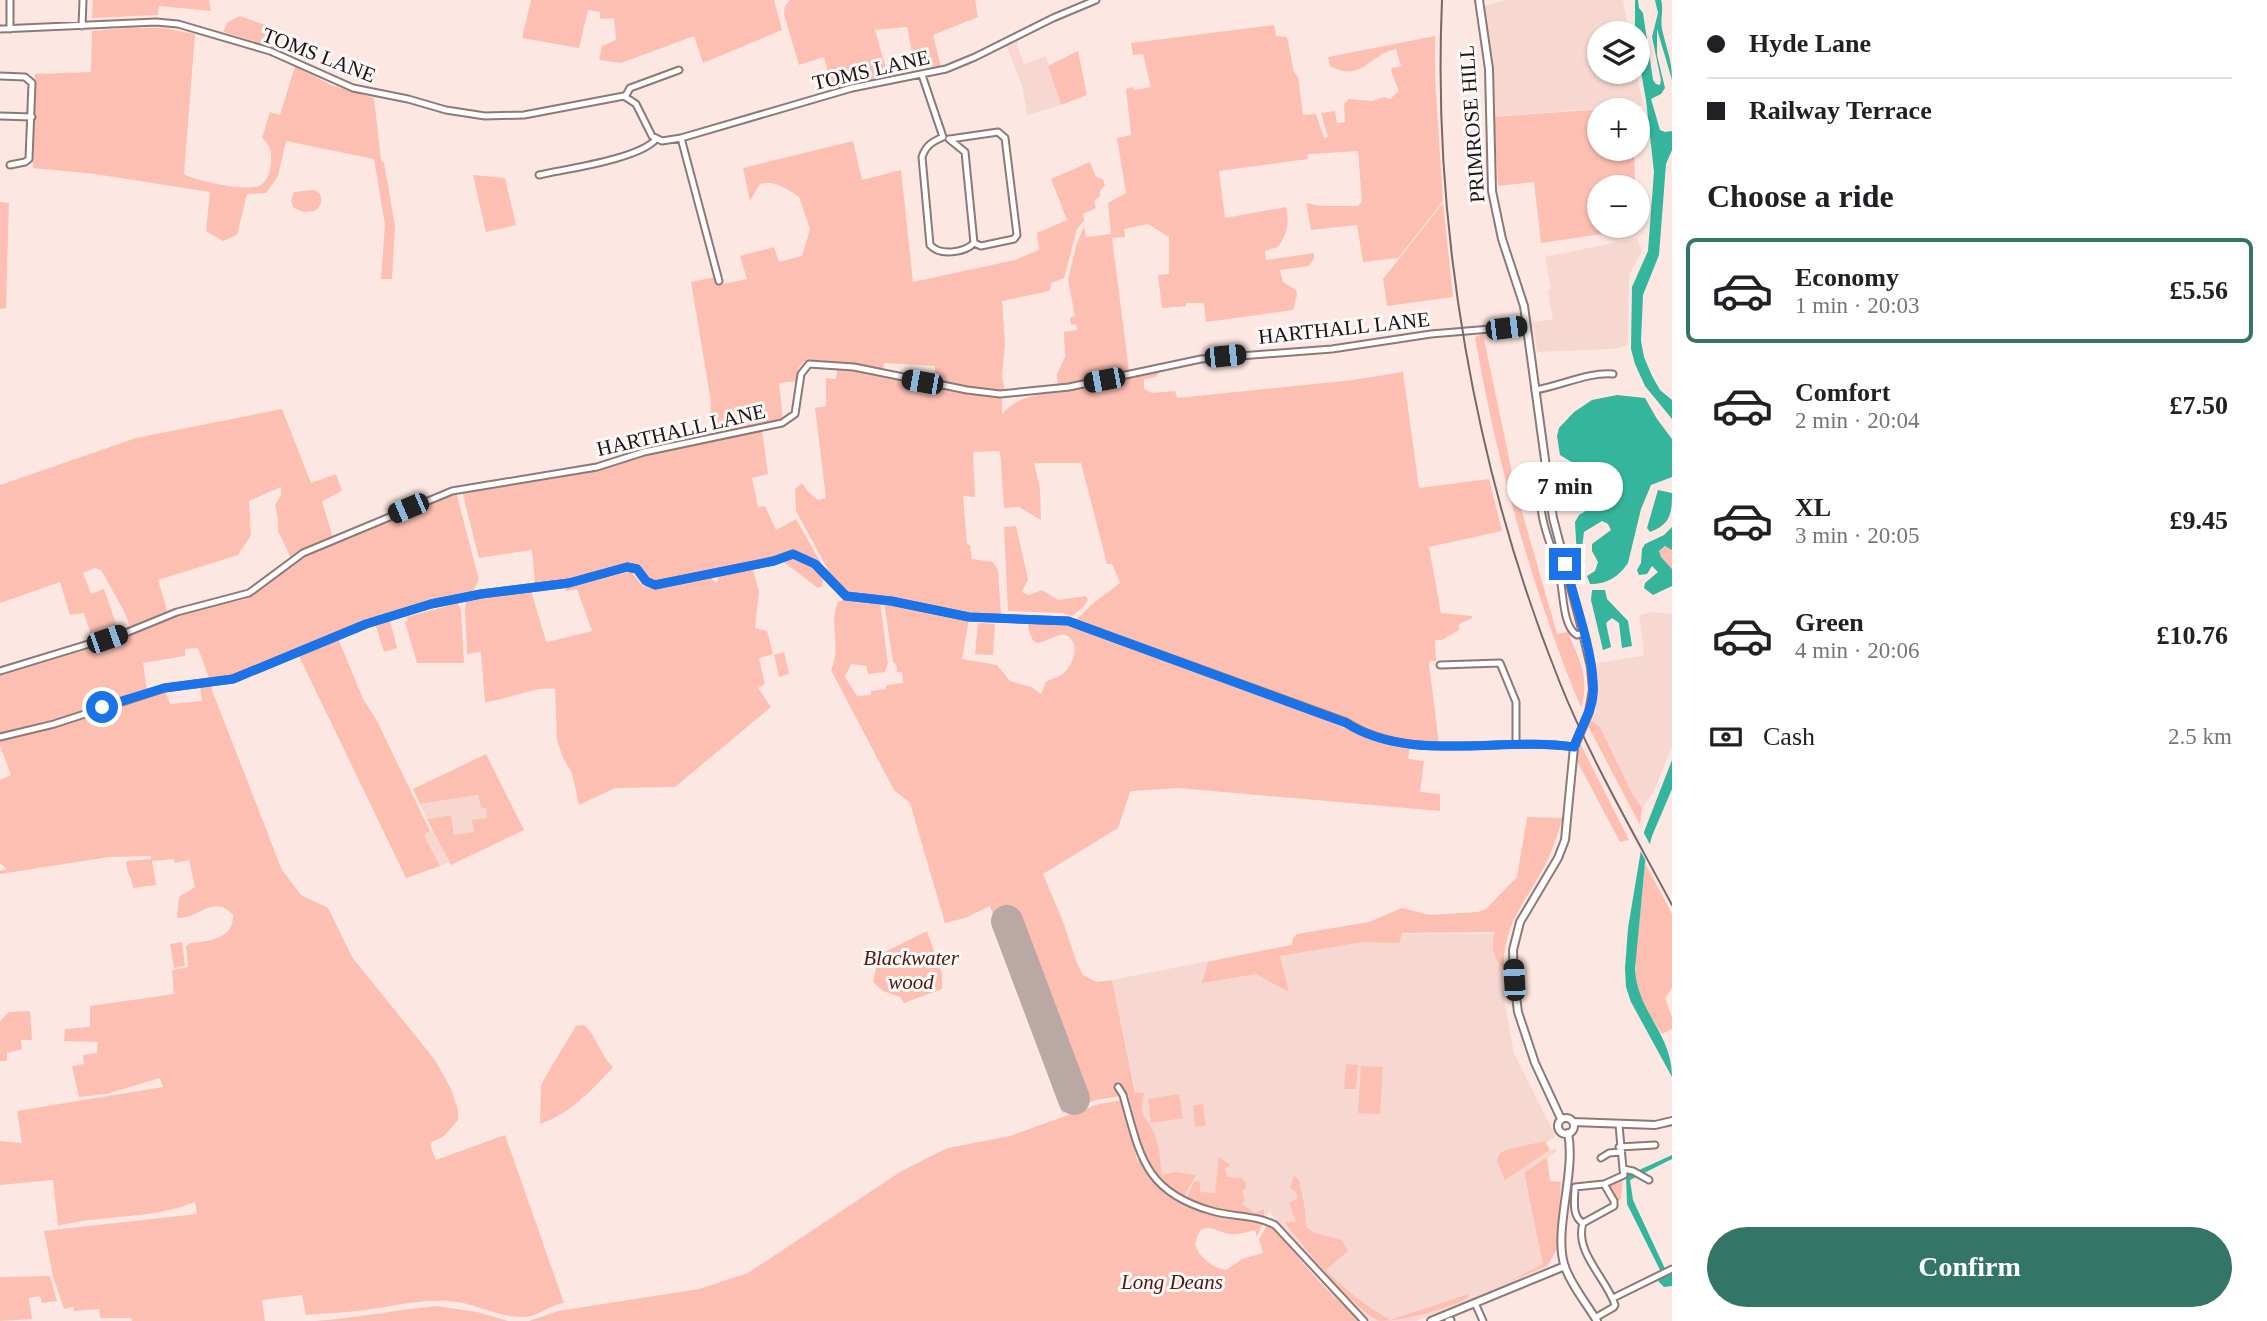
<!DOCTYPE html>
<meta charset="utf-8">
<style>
:root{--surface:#fff;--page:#f6f6f6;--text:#202124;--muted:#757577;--line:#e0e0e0;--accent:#337566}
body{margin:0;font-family:Georgia,serif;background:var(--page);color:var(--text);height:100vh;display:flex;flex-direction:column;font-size:26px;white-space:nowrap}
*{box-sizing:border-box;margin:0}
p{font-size:23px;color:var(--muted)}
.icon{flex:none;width:38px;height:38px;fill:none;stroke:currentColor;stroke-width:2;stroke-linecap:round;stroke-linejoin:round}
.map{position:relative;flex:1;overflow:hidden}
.details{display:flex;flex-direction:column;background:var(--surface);width:595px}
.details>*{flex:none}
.hud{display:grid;align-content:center;height:154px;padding:0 35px;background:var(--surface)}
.buttons{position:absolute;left:1587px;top:21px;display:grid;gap:14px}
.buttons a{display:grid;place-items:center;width:63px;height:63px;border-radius:50%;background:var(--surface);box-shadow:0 2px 5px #0004;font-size:35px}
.end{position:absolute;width:32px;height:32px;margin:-16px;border:9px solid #1a73e8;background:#fff;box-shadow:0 0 0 4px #fff}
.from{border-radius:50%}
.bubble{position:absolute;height:49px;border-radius:24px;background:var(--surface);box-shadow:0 2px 5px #0004;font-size:23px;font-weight:600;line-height:49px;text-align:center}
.car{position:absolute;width:21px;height:42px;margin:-21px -10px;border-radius:9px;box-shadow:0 0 5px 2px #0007;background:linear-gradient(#222 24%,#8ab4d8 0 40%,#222 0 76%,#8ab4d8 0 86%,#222 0)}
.hud b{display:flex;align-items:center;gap:24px;height:66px;font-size:26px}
.hud b+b{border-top:2px solid var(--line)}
.hud i{width:18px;height:18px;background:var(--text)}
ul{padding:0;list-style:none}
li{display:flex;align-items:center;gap:21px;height:105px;margin:0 14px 10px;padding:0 21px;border:4px solid transparent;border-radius:10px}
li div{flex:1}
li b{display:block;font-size:26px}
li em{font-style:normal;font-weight:600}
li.active{border-color:var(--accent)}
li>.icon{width:63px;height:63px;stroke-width:1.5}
h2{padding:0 35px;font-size:32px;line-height:84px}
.pay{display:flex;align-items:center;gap:18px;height:77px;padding:0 35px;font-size:26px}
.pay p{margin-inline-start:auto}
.button{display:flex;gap:14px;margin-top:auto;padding:14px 35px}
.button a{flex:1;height:80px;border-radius:42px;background:var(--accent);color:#fff;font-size:28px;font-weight:600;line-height:80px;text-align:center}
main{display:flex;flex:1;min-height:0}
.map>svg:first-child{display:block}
</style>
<main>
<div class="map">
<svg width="1672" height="1321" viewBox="0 0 1672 1321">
<rect width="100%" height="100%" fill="#fde7e2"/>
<path fill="#f6d8d1" d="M1506,0H1623L1629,33H1600V72H1636L1643,105L1494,117L1492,76L1483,6Z
M1019,39L1017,45L1024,64L1046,56L1061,105L1027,115L1022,85L1006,45Z
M1637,238L1642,251L1629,275L1628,345L1613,349L1537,352L1533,322L1553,319L1548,291L1551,288L1545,257Z
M1652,612L1672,614V747L1654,791L1642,808L1633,795L1600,727L1592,720L1596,711L1594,668L1597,663L1642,656L1644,653L1639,615Z
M479,795L481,808H486L488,818L474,832L454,835L451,815L427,819L420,804Z
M433,829L449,862L440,866L424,835Z
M1508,932L1504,939L1502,965L1505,1005L1514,1053L1554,1133L1555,1137L1545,1143L1550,1151L1555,1148L1557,1151L1524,1175L1528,1195L1561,1196L1558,1248L1545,1270L1484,1297L1466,1301L1416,1321H1370L1360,1314L1286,1233L1269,1211L1264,1219L1189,1202L1172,1192L1142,1152L1129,1095L1136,1093L1112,980L1279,947L1349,938L1388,934H1496Z"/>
<path fill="#fdbfb2" d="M93,0H209L211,11L159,6L158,15L92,18Z
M531,0H774L782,30L703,63L694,36L621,63L599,60L602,46L616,40L614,18L600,19V12L588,10L579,48L522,38Z
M790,0H975L978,17L933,35L941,66L915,68L907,27L875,30L888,76L832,87L824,57L799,65L784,14L785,6Z
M240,16L279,30L272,47L223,32L228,22Z
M1274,25L1276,36L1287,37L1294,72L1298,77L1303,115L1316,114L1324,138L1328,137L1321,113L1335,111L1337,123L1345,122L1344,104L1349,99L1372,101L1384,97L1390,99L1399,91L1391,71L1392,68L1401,66L1396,49C1372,52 1362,84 1330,66L1328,57L1435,36V78L1443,201L1398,258L1363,262L1357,225L1311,230L1306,203L1321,206H1358L1362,201L1358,151L1311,154L1307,155L1308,159L1219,171L1225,218L1286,207C1290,221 1287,235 1278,247L1265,251L1266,260L1314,253V259L1309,266L1280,270L1283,282L1296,290L1297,295L1293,310L1206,322L1204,303H1186V306L1162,308L1158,275L1169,274V237L1148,224L1124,229L1125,237L1112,238L1129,371L1058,386L1057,374L1065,357L1064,332L1077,330L1076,324L1071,325L1070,318L1075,316L1068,280L1076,246L1084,226L1086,237L1111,234L1108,203L1126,193L1117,138L1131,135L1126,89L1133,87L1135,90L1151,87L1143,54L1133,55L1131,43Z
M130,28H163L195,34L184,174C198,182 244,191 259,186C267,183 271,170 271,162C272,152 270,145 262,138L270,112L280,115L295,66L331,85L374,98L381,160L384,163L395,226L392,279H381L385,225L374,159L286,141L278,176L266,193L247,194L237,235L223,241L206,231L210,192L95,174L33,168L35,74L91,72L92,31Z
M1078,51L1087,95L1061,105L1048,66Z
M1632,107L1633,110H1600V149H1634L1635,187H1600V226H1636V229L1541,243L1534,182L1498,186L1494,117Z
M853,141L862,180L901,170L913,282L1015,260L1039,250L1037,233L1067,220L1051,179L1090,162L1096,177L1103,179L1105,185L1100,191V196L1094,201L1096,208L1083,214L1084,221L1077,229L1064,278L1051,283L1050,290L1045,292L1002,301L1005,343L1002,376L1005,392L935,381V366L884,363L883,372L854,365L804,361L798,369L797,381L779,383L783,421L735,430H710L711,402L691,282L715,277L718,285L747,279L740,256L774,247L779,262L802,256L810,229L799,197C788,189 774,180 760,184L750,201L743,168Z
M473,175L505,178L516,225L486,232Z
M314,190L319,193C324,200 320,206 315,211L303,212L293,207L291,200L294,192Z
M0,202L9,203L6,308L0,309Z
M1443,203L1453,297L1387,306L1383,279Z
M1483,334L1515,487L1557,634L1568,632C1579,660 1590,676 1581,708C1532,589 1497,464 1475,337Z
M848,369L907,383L964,394L1002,395V415C1012,399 1038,393 1055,393L1160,372L1155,377L1144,379V389L1152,393L1175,391L1177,398L1353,380L1403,372L1419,488L1489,479L1502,531L1429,547L1441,613L1472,616V618L1459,624V630L1442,640H1435L1436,661H1430L1429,664L1439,744L1383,736L1367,732L1328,711L1077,622L1076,620L1091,605L1120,583L1112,564H1107L1081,463H1034L1040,489L1041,520L1019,507L1004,508L1000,451L973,452L975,497L963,496L967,544L970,545L972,559L993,562L998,570L1001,616L970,615L850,596L838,588L796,511L795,489L802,483L808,492L818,500L826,498L815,408L826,406V378L836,379L837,370Z
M282,409L311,483L336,474L342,491L322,501L333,538L291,558L278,531V518L275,505L281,495V487L249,501L251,535L238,555L158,580L168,613L131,629L125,613L101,570L95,568L83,573L91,594L104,589L119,632L93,641L84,613L70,615L60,582L0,603V485L136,438Z
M760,430L762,431L768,474L752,478L758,507L765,506L776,530L796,519L821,563L803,554L792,552L772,559L661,582L651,583L635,564L572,581L535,584L532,550L479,558L462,491L568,472L598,469L658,451Z
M456,492L479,580L471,594L424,604L364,623L228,678L210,681L198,648L185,649V656L143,663L147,691L125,696L53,722L0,736V673L111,641L185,611L243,600L255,594L280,570L310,551Z
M1016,526L1028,579L1022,592L1029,595L1042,590L1058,600L1086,596L1088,600L1083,607L1072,616L1062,613L1008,611L1004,527Z
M1666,546L1672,550V569L1661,557L1659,551Z
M793,559L813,566L826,579L823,580L822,586L818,588L782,561Z
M752,567L759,591L755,628L767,631L773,654L759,658L765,684L758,688L771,707L675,787L615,788L579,805L572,773L563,758L557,740L555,689C534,686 508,700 485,702L481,652L467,654L465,610L466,600L531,591L546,641L548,642L592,631L577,589L565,591V588L629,572L632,573L644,587L648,584L663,587L711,576L715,583L718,582L717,575Z
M843,600L880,602L888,663L885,672L868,674L866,666L851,664L845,677L857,696L871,695V691L886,689V685L903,683L902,672H897V666L893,662L884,603L945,617L969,619L962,659L997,665L1010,681L1031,687L1041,694L1046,682C1051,679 1056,678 1061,675C1075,666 1082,640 1063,634C1041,639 1033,657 1027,620L1057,623L1090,633L1285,703L1363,736L1410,745L1408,759L1424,761L1420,792L1440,794V811L1178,788L1133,791L1130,792L1118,828L1043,874L1062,919L1078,966L1083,975L1097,982L1112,980L1135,1092L1144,1093C1138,1122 1147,1114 1155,1135C1160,1147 1160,1162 1162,1175L1176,1172L1196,1175L1184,1196C1142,1188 1138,1128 1128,1095L1096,1100L1062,1113L990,906L965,918L945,923L910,803L894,790L831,670C842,647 828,624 838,602Z
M458,603L461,610L464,663H417L405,622L408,621L407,617Z
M390,621L397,648L384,652L376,626Z
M978,623L995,624L993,655L975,654Z
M338,638L363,699L377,721L430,831L424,835L440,866L406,878L298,654Z
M784,652L789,674L779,677L774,655Z
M210,685L282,870L301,895L328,908L352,957L435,1060L451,1089L458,1110V1120L444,1136L432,1142L430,1145L436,1160L505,1135L564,1303C549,1305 538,1317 524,1317C499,1318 475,1303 450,1301C421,1299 393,1306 365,1310C345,1313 325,1313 306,1315L302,1295L262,1300L265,1321H132L131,1318H100L99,1309L74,1311L73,1307L64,1309L53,1276L44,1231L197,1214L195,1202C152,1220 103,1214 58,1226L53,1180L0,1185V1141L22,1143L17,1111L163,1087L160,1078L106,1094L79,1097L72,1066L84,1064L83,1055L97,1053L98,1042L64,1041L65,1029L90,1027V1006L174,994L172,970L188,967L186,946L190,943C209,941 234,939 233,915C213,893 198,920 177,918L179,897L195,887L189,860L175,863L173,859L152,861L156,885L133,888C133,878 124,870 127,861L151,859V856L109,857L0,874V871L7,869L0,863V780L11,775L0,746V739L165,690L170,704L202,701L200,686Z
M1592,720L1600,727L1633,795L1642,808L1640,825L1588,726Z
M1579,741L1629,840L1620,842L1576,759Z
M486,754L524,830L451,865L427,819L451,815L454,835L474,832L472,820L487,818L486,808H481L478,795L420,804L413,789Z
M1527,817L1563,818C1558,832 1554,846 1548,859C1529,899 1502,922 1504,969C1493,959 1490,945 1495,932L1402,933L1399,943L1362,942L1280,956L1289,992L1256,974L1202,983L1208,962L1292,945L1293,938L1297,934L1369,922L1402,908L1430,915L1478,912L1486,909L1517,877Z
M1645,863L1672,914V988L1665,998L1672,1017V1029L1662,1034L1643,1005L1635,981L1636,954Z
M927,931L942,974V989L904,1003L900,997L883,991L873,982L879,955Z
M182,942L185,966L174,968L170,944Z
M30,1011L32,1040H21L22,1049L7,1053V1061H0V1021L9,1012Z
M584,1025C597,1036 600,1055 613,1067C591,1091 571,1113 540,1124L541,1086L544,1079L576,1026Z
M1346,1064L1358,1065L1356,1089H1344Z
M1361,1066L1383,1067L1380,1114L1358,1113Z
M1179,1094L1183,1118L1151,1123L1148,1099Z
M1122,1100L1138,1164V1159H1141L1155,1182L1204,1211L1263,1223L1257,1237L1255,1230C1247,1232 1239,1235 1231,1234C1220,1234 1214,1225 1202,1229L1198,1234L1195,1245C1200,1257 1212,1268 1226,1270L1242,1259L1263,1253L1259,1239L1269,1222C1298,1257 1326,1293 1362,1321H529L558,1311L699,1289L748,1273L900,1172L933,1155L948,1148L1010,1136L1099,1104Z
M1203,1104L1206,1126L1195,1127L1193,1106Z
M1545,1141L1550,1150L1505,1180L1497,1161L1499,1154L1505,1150Z
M1219,1157L1230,1165L1225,1169L1227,1177L1242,1178L1246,1183V1188L1242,1191L1245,1200L1242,1204L1255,1213L1264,1209V1217L1212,1207L1187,1198L1194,1181L1200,1182V1192L1215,1193Z
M1547,1157L1550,1181L1561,1182L1557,1248L1548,1265L1504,1284L1543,1264L1524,1173Z
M1294,1176L1299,1180L1305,1209L1306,1227L1315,1233L1342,1240L1348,1251L1326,1270C1344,1289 1366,1306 1390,1320L1469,1294L1468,1298C1447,1309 1404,1321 1380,1321C1355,1313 1303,1245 1285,1223L1296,1221L1289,1203L1298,1198L1296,1192L1290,1188Z
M1623,1178L1621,1199L1615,1202L1608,1187Z
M50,1276L57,1301L42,1303L40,1296L29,1298L32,1319L0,1321V1277Z
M436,1306L477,1312L508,1321H315C356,1318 395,1310 436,1306Z"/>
<path fill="#35b59c" d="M1635,0H1638L1639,8L1643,13L1653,80L1656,84L1660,85L1661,80L1652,37L1658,13L1655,0H1661C1664,9 1660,19 1662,29C1666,48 1672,59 1672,80L1657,29V55L1665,88L1661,94L1651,99L1660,130L1665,132L1672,131V150L1666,164L1659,255L1643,295L1641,341L1644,357L1652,376L1660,390L1672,400V419L1645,386L1635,364L1631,349L1632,287L1648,251L1654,172L1646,100L1638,55V33H1635Z
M1617,395L1645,398L1657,419L1672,439V477L1651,485L1641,509L1628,563C1618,577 1608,584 1590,584L1587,576L1595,571L1598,562L1592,551V544L1611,530L1608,524L1602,521L1584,532L1581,557L1577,558L1575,522L1579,515L1594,506L1595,498L1590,494L1584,499L1578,509L1569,503L1566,480L1568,472L1577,470L1578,466L1560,455L1557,436L1559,428L1574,412L1592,400Z
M1658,490L1672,493C1672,513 1671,524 1650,532L1647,528Z
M1672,527V550L1665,546L1659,551L1661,557L1672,569V586L1653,595L1644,588L1645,583L1658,572L1652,566L1647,574L1639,575L1637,570L1641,563L1642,549L1645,544L1664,535Z
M1592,590H1605L1607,599L1628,621L1632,646L1622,648L1619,623L1612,618L1606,623L1611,647L1603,650L1591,600Z
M1672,760V789L1652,836L1645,863L1635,969C1637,1012 1672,1033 1672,1077L1631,1002L1626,987L1625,968L1628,928L1644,832Z
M1672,1155V1159L1630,1180L1633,1200L1667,1273L1672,1274V1286L1664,1287L1658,1281L1663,1276L1627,1204L1626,1176Z"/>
<path fill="#fde7e2" d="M1641,828L1652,848L1649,867L1638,846Z"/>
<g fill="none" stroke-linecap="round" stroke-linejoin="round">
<path stroke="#b9a8a4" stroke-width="32" d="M1007,921L1074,1099"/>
<g stroke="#8d7975" stroke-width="9">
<path id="minor" d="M10,0V29
M82,26L83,0
M0,29L156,22L178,24L270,51L353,88L408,99L446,110L485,116L524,115L624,96L636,104L652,136L662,141L681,138L852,88L946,69L975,57L1053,18L1096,0
M922,75L943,137
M0,76L25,77L32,83L29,159L25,162L10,165
M625,97L630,88L679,70
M0,116L32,117
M943,137C932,142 926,145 922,157L930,245C940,256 964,253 974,243L981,246L1014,239L1017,235L1005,138L998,132L950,139
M681,138L719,281
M949,139L965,152L974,243
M539,175C565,169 640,159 656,139
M1535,390C1561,386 1587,372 1613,374
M1548,483L1544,484L1540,489C1540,524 1549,537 1558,569C1564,586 1561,626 1577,635L1583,633
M1440,665L1500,663L1516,702V744
M0,671L128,632L177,612L249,593L303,553L452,491L597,467L644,452L782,423L795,414L801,374L809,364L854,367L967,390L1000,394L1069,387L1201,359L1332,349L1431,334L1527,326
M0,737L54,724L165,688L233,679L366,624L431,604L481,594L569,583L627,567L637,569L646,581L655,585L773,561L793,554L815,564L846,596L891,601L969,617L1068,621L1346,722C1410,764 1501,736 1574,747
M1118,1087L1123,1095C1140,1155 1144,1192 1212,1211C1233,1217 1256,1215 1275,1225L1364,1321
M1619,1125L1623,1169L1633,1171L1649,1180
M1619,1147L1655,1145
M1601,1158L1609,1153L1620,1152
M1583,1223C1571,1216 1575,1199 1575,1187L1604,1184L1624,1175L1623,1169
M1613,1298L1672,1269
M1475,1303L1483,1321
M1595,1318L1614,1307L1615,1305C1607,1279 1574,1252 1583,1223L1614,1206V1201L1604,1184
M1448,1321L1451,1320"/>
</g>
<g stroke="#8d7975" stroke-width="10">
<path id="tertiary" d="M1479,0L1489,69L1492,191L1502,239L1524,306L1553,518L1583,633L1591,667L1593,690L1589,712L1574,747L1565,840L1558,858L1520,922L1513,950L1514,980L1518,1012L1535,1063L1561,1119
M1558 1126a8 8 0 1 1 16 0a8 8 0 1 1-16 0Z
M1573,1122L1655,1125L1672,1121
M1568,1133C1576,1172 1554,1228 1564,1264C1570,1284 1587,1304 1597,1321
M1431,1321L1565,1266"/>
</g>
<use href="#minor" stroke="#fff" stroke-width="5"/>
<use href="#tertiary" stroke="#fff" stroke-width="6"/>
<path stroke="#756865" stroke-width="2" d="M1442,0C1432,228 1475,472 1560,683C1591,760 1633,832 1672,905"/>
</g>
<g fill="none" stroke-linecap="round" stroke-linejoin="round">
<path stroke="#1a73e8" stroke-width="9" d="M102,707L164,688L233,679L366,624L431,604L481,594L569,583L627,567L637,569L646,581L655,585L774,561L793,554L815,564L846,596L891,601L969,617L1068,621L1346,723C1410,764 1502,736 1574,747C1579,732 1588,717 1592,702C1599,666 1574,600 1565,564"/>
</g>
<g text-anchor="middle" stroke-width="6" stroke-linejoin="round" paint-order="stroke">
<g font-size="21" fill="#1a1311" stroke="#fdf9f8">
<text transform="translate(319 55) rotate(21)" y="7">TOMS LANE</text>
<text transform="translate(871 70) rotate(-13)" y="7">TOMS LANE</text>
<text transform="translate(1472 124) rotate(-94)" y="7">PRIMROSE HILL</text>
<text transform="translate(1344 328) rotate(-6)" y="7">HARTHALL LANE</text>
<text transform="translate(681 430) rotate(-13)" y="7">HARTHALL LANE</text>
</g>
<g font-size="21" font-style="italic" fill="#50170c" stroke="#fdf9f8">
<text x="911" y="965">Blackwater<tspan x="911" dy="24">wood</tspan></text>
<text x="1172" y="1289">Long Deans</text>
</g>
</g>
</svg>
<div class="buttons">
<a><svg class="icon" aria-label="layers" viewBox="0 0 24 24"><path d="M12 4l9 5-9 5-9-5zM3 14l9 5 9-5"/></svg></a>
<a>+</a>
<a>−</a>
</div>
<i class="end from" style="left:102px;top:707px"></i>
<i class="end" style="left:1565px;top:564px"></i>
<div class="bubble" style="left:1507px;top:462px;width:116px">7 min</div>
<i class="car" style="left:1506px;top:328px;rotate:83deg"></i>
<i class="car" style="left:1225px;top:356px;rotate:84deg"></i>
<i class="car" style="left:1104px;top:380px;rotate:259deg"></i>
<i class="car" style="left:922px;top:382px;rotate:280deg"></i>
<i class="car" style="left:408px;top:508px;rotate:247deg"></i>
<i class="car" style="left:107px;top:639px;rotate:71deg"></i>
<i class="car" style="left:1514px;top:980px;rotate:357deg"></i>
</div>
<section class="details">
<div class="hud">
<b><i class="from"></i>Hyde Lane</b>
<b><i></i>Railway Terrace</b>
</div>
<h2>Choose a ride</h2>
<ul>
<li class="active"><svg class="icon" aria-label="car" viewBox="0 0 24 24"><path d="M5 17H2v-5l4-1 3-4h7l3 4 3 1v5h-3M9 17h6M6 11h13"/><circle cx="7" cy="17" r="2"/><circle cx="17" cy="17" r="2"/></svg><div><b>Economy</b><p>1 min · 20:03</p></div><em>£5.56</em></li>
<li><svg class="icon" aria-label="car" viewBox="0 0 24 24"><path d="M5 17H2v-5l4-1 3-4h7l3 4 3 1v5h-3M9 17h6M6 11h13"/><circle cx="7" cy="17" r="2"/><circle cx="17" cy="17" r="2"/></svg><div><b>Comfort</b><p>2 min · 20:04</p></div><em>£7.50</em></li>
<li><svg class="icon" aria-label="car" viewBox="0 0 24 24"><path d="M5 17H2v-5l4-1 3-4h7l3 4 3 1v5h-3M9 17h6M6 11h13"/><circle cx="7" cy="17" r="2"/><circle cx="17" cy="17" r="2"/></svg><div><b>XL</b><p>3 min · 20:05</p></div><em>£9.45</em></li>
<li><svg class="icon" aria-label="car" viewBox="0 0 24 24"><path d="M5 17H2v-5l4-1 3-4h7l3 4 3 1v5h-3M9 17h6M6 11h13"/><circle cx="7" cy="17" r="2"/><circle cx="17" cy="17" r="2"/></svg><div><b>Green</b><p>4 min · 20:06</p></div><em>£10.76</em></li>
</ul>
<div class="pay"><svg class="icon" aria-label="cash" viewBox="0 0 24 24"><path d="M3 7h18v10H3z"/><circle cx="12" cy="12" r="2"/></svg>Cash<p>2.5 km</p></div>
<div class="button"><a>Confirm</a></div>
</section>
</main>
